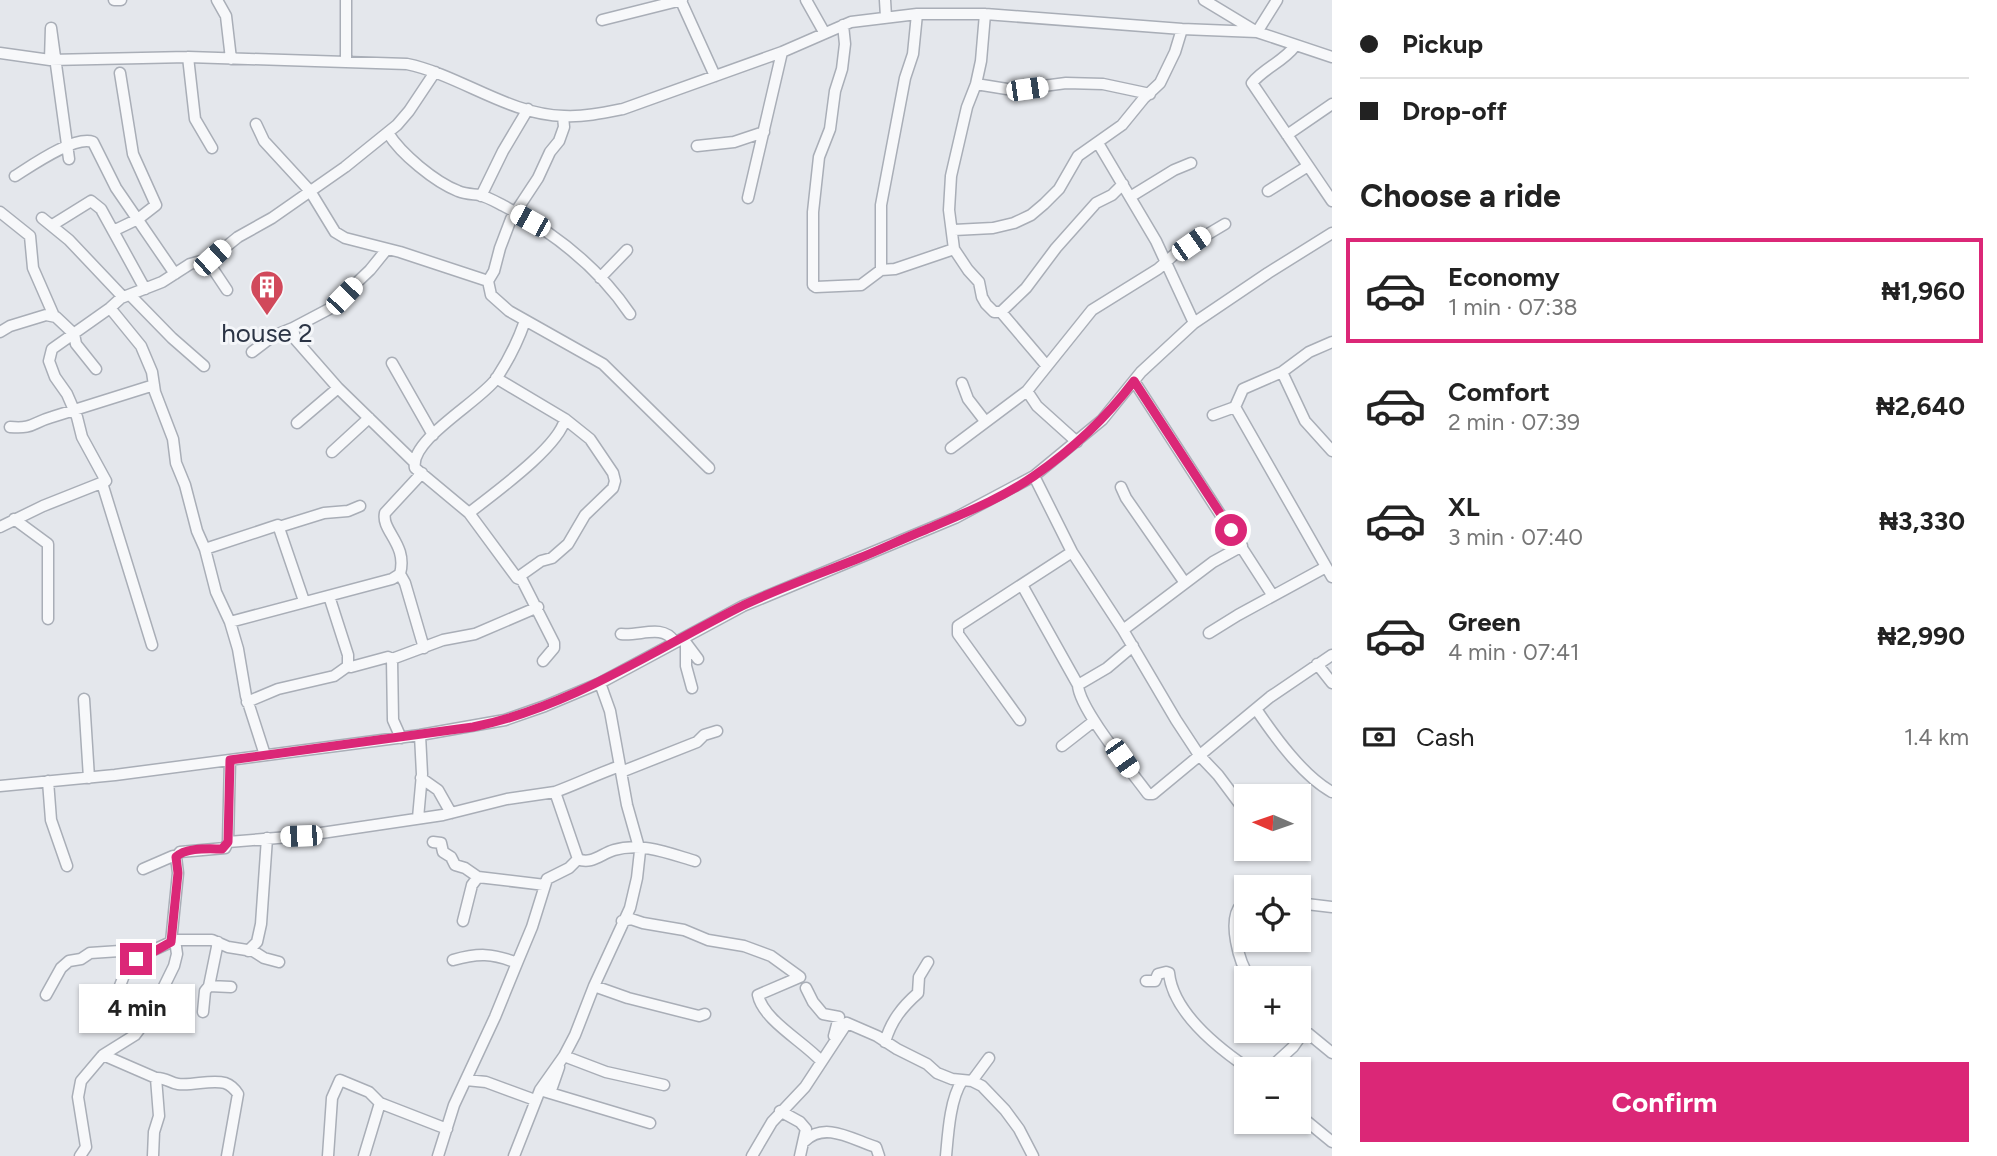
<!DOCTYPE html>
<meta charset="utf-8">
<style>
:root{--surface:#fff;--page:#f2f2f2;--text:#222;--muted:#767676;--line:#e0e0e0;--accent:#db2777}
body{margin:0;font-family:Figtree,sans-serif;background:var(--page);color:var(--text);height:100vh;display:flex;flex-direction:column;font-size:26px;white-space:nowrap}
*{box-sizing:border-box;margin:0}
p{font-size:23px;color:var(--muted)}
.icon{flex:none;width:38px;height:38px;fill:none;stroke:currentColor;stroke-width:2;stroke-linecap:round;stroke-linejoin:round}
.map{position:relative;flex:1;overflow:hidden}
.drawer{display:flex;flex-direction:column;background:var(--surface);width:665px}
.drawer>*{flex:none}
.top-card{display:grid;align-content:center;height:154px;padding:0 28px;background:var(--surface)}
.needle{width:46px;rotate:272deg}
.buttons{position:absolute;left:1234px;top:784px;display:grid;gap:14px}
.buttons a{display:grid;place-items:center;width:77px;height:77px;border-radius:0px;background:var(--surface);box-shadow:0 2px 5px #0004;font-size:35px}
.end{position:absolute;width:32px;height:32px;margin:-16px;border:9px solid #db2777;background:#fff;box-shadow:0 0 0 4px #fff}
.from{border-radius:50%}
.bubble{position:absolute;height:49px;border-radius:0px;background:var(--surface);box-shadow:0 2px 5px #0004;font-size:23px;font-weight:700;line-height:49px;text-align:center}
.car{position:absolute;width:21px;height:42px;margin:-21px -10px;border-radius:9px;box-shadow:0 0 5px 2px #0007;background:linear-gradient(#fff 24%,#345 0 40%,#fff 0 76%,#345 0 86%,#fff 0)}
.top-card b{display:flex;align-items:center;gap:24px;height:66px;font-size:26px}
.top-card b+b{border-top:2px solid var(--line)}
.top-card i{width:18px;height:18px;background:var(--text)}
ul{padding:0;list-style:none}
li{display:flex;align-items:center;gap:21px;height:105px;margin:0 14px 10px;padding:0 14px;border:4px solid transparent;border-radius:0px}
li div{flex:1}
li b{display:block;font-size:26px}
li em{font-style:normal;font-weight:700}
li.selected{border-color:var(--accent)}
li>.icon{width:63px;height:63px;stroke-width:1.5}
h2{padding:0 28px;font-size:32px;line-height:84px}
.pay{display:flex;align-items:center;gap:18px;height:77px;padding:0 28px;font-size:26px}
.pay p{margin-inline-start:auto}
.button{display:flex;gap:14px;margin-top:auto;padding:14px 28px}
.button a{flex:1;height:80px;border-radius:0px;background:var(--accent);color:#fff;font-size:28px;font-weight:700;line-height:80px;text-align:center}
main{display:flex;flex:1;min-height:0}
.map>svg:first-child{display:block}
</style>
<main>
<div class="map">
<svg width="1332" height="1156" viewBox="0 0 1332 1156">
<rect width="100%" height="100%" fill="#e4e7ec"/>
<g fill="none" stroke-linecap="round" stroke-linejoin="round">
<g stroke="#a9aeb7" stroke-width="13">
<path id="minor" d="M114,0H121
M217,0L226,16L231,59
M806,0L824,32
M885,0L886,17
M1204,0L1257,32L1277,0
M681,1L715,76
M985,14L981,61L976,84L967,107L951,176L949,210L954,249L968,270L979,282L982,297L986,304L994,312H1001L1046,365
M602,20L682,0
M843,25L845,44L842,69L835,91L830,129L819,157L813,212V285L816,287L861,285L881,270L895,269L954,249
M1295,46C1283,62 1264,68 1252,83L1332,201
M0,53L50,60L188,57L407,64C460,75 509,115 564,116C584,117 603,113 623,109L782,52L851,22L917,14H985L1182,29L1257,32L1332,57
M188,57L195,119L212,148
M50,60L51,28L69,159
M346,62V0
M976,84L1013,90L1066,83L1103,84L1150,94
M563,116L564,127L559,141L550,152L538,178L511,219L500,248L494,271L488,281L491,295L509,311L603,364L709,468
M256,124L264,141L310,191L335,232L345,238L400,252L488,281
M388,133C401,154 435,182 458,191C465,194 472,194 479,195C488,197 496,202 504,206C553,232 599,268 630,314
M1287,135L1332,104
M1098,143L1156,241L1194,323
M697,146L734,142L764,132
M15,176C31,166 75,135 93,142L116,188L175,274
M1268,191L1308,166
M481,196L503,151L528,109
M1130,197L1174,170L1191,163
M748,198L782,52
M0,212L30,236L33,268L54,316
M42,218L69,240L123,297
M54,224L91,201L101,209L145,289
M954,230L993,228L1014,223L1031,215L1044,204L1059,189L1078,156L1122,125L1144,98L1160,83L1175,52L1182,29
M113,231L138,219L156,205L133,154L120,73
M212,258L211,266L227,290
M881,270V205L905,78L913,54L917,14
M600,278L627,250
M130,295L172,338L204,366
M110,308L141,346L152,372L155,392L173,439L176,463L185,485L197,531L205,549L216,592L230,622L238,649L246,696L265,755
M1001,312L1026,288L1056,248L1096,203L1112,195L1123,184
M525,321C518,341 508,361 496,379C479,402 409,440 415,468L469,513L517,578L522,580L554,643V648L543,661
M293,328L295,339L338,388L413,461
M0,332L10,326L46,315L56,317L74,334L76,344L96,369
M252,352L273,336L293,328L329,309L370,270L387,249
M392,363L433,435
M1282,372L1305,421L1332,451
M496,378L565,419L590,439L613,473L615,481L613,488L585,515L568,544L552,558L541,561L517,578
M1134,381L1273,596
M962,383L968,399L985,421
M1027,391L1037,406L1077,442
M1235,407L1332,577
M1213,415L1235,407L1243,389L1282,372L1309,352L1332,342
M297,423L338,388
M10,427C34,429 31,423 52,417C86,406 120,396 154,385
M951,448L1027,391L1092,310L1158,269L1176,253L1225,224
M332,452L369,418
M1034,476L1072,552L1123,630L1176,720L1199,755L1218,775L1245,811
M102,483L152,645
M1121,487L1126,498L1185,583
M469,513C493,494 559,447 565,419
M14,519L48,544V619
M0,527L43,506L106,481L82,437L77,417L67,394L55,377L49,361L52,349L110,308L121,298L162,282L190,264L212,258L238,237L272,218L345,167L397,125L409,111L435,72
M279,527L324,513L348,511L360,506
M205,549L278,525L304,601
M400,574L405,583L424,648
M1022,585L1078,685C1079,709 1132,772 1148,794H1153L1270,697L1332,655
M329,596L348,655V666L351,667L388,657L392,659L443,640L475,634L538,607
M230,622L392,579L400,574C408,544 381,531 385,513L422,473
M1123,630L1213,562L1242,546
M1209,633L1238,615L1326,567
M621,634C641,636 662,624 674,641
M686,643V666L692,688
M686,643L698,659
M392,659L393,720L401,738
M1317,664L1332,683
M1078,685L1107,668L1133,646
M84,699L89,778
M247,702L278,689L334,676L348,666
M1256,709C1275,737 1303,776 1332,792
M1020,720L958,634V626L1072,552
M1062,746L1094,721
M621,772L697,742L704,735L717,731
M421,778L438,790L451,813
M48,781L51,820L67,866
M0,786L115,775L420,735L505,720L545,706L600,683L743,606L955,518L1034,476L1102,420L1141,372L1194,323L1268,273L1332,233
M418,818L422,774L420,735
M228,842L301,836L443,815L507,799L555,792
M433,842L441,843L443,852L451,857L455,865L465,868L478,877
M578,859L555,792C577,784 597,774 620,766
M578,859C591,865 601,854 614,850C641,842 668,853 695,861
M143,869L173,856L176,857L180,852L225,848L228,842L230,760
M1298,903L1332,907
M1246,904L1241,905C1227,920 1239,963 1250,978
M463,921L472,885L478,877L545,885
M622,921L631,919L643,923L684,930L708,940L744,946L771,956L800,977L758,995C763,1020 804,1042 821,1061
M171,940H212L228,947L253,951L264,958L279,962
M248,951L257,942L261,924L267,838
M453,960C478,953 492,953 517,963L532,927L547,879L569,868L578,859
M1146,981H1155L1158,974L1166,972L1169,973C1173,1012 1218,1048 1249,1069
M209,986L218,942
M594,986L628,998L699,1016L705,1014
M806,988L813,1002L823,1014L839,1017L834,1036
M118,991L126,970L141,953
M46,995L61,968L69,961L81,959L90,953L120,951L147,953L171,942L178,873L176,857
M203,1012L205,991L209,986L231,987
M1298,1025L1332,1053
M885,1042C891,1021 902,1007 918,993L919,977L928,962
M103,1055L135,1035L150,1015L174,966L177,954L175,940
M564,1056L606,1072L664,1085
M1269,1069L1293,1047L1305,1030
M466,1080L486,1082L535,1100
M972,1081L989,1058
M540,1090L650,1123
M550,1093L559,1067
M780,1111L800,1122L806,1129L800,1156
M1298,1114L1332,1142
M805,1141C825,1121 853,1140 876,1147L879,1156
M80,1156L86,1147L78,1097L81,1081L103,1055L156,1078C165,1077 170,1083 178,1084C193,1086 211,1079 225,1083C231,1085 234,1088 238,1094L227,1156
M153,1156L154,1132L159,1116L156,1078
M328,1156L332,1098L340,1080L369,1092L380,1103
M364,1156L380,1103L447,1129
M438,1156L454,1105L495,1017L517,963
M514,1156L540,1090L564,1056L575,1035L594,986L630,908L637,878L640,851L627,805L610,711L600,683
M752,1156L772,1122L805,1087L847,1023L877,1036L897,1049L927,1064L937,1073L952,1079L972,1081L982,1086L1005,1110L1019,1129L1033,1156
M946,1156C948,1134 950,1099 962,1081"/>
</g>
<use href="#minor" stroke="#f7f8fa" stroke-width="10"/>
</g>
<g fill="none" stroke-linecap="round" stroke-linejoin="round">
<path stroke="#db2777" stroke-width="9" d="M136,959L141,953L155,951L171,942L178,873L176,857C186,847 209,849 222,849L228,842L230,760L473,727C572,707 655,649 744,605C780,588 819,574 857,559C880,550 902,539 925,530C962,514 1001,499 1034,476C1073,449 1106,418 1134,381L1231,530"/>
</g>
<defs>
<g id="building-pin" transform="scale(1.75)"><path d="M0 17L-7.5 6A9.5 9.5 0 1 1 7.5 6Z" fill="#d1495b" stroke="#f4f6f9"/><path d="M-4-6H4V6H1V3H-1V6H-4ZM-2.5-4.3h1.7v1.8h-1.7ZM.8-4.3h1.7v1.8H.8ZM-2.5-1h1.7V.8h-1.7ZM.8-1h1.7V.8H.8Z" fill="#fff"/></g>
</defs>
<g fill-rule="evenodd">
<use href="#building-pin" x="267" y="287"/>
</g>
<g text-anchor="middle" stroke-width="6" stroke-linejoin="round" paint-order="stroke">
<g font-size="26" fill="#2b3445" stroke="#f4f6f9">
<text x="267" y="342">house 2</text>
</g>
</g>
</svg>
<div class="buttons">
<a><svg class="needle" viewBox="-14 -14 28 28"><path d="M0-13l5 13h-10z" fill="#e53935"/><path d="M0 13l5-13h-10z" fill="#767676"/></svg></a>
<a><svg class="icon" aria-label="locate" viewBox="0 0 24 24"><circle cx="12" cy="12" r="6"/><path d="M12 2v4M12 18v4M2 12h4M18 12h4"/></svg></a>
<a>+</a>
<a>−</a>
</div>
<i class="end from" style="left:1231px;top:530px"></i>
<i class="end" style="left:136px;top:959px"></i>
<div class="bubble" style="left:79px;top:984px;width:116px">4 min</div>
<i class="car" style="left:1027px;top:89px;rotate:82deg"></i>
<i class="car" style="left:530px;top:221px;rotate:299deg"></i>
<i class="car" style="left:1191px;top:244px;rotate:55deg"></i>
<i class="car" style="left:212px;top:258px;rotate:48deg"></i>
<i class="car" style="left:344px;top:296px;rotate:44deg"></i>
<i class="car" style="left:1122px;top:758px;rotate:145deg"></i>
<i class="car" style="left:301px;top:836px;rotate:268deg"></i>
</div>
<section class="drawer">
<div class="top-card">
<b><i class="from"></i>Pickup</b>
<b><i></i>Drop-off</b>
</div>
<h2>Choose a ride</h2>
<ul>
<li class="selected"><svg class="icon" aria-label="car" viewBox="0 0 24 24"><path d="M5 17H2v-5l4-1 3-4h7l3 4 3 1v5h-3M9 17h6M6 11h13"/><circle cx="7" cy="17" r="2"/><circle cx="17" cy="17" r="2"/></svg><div><b>Economy</b><p>1 min · 07:38</p></div><em>₦1,960</em></li>
<li><svg class="icon" aria-label="car" viewBox="0 0 24 24"><path d="M5 17H2v-5l4-1 3-4h7l3 4 3 1v5h-3M9 17h6M6 11h13"/><circle cx="7" cy="17" r="2"/><circle cx="17" cy="17" r="2"/></svg><div><b>Comfort</b><p>2 min · 07:39</p></div><em>₦2,640</em></li>
<li><svg class="icon" aria-label="car" viewBox="0 0 24 24"><path d="M5 17H2v-5l4-1 3-4h7l3 4 3 1v5h-3M9 17h6M6 11h13"/><circle cx="7" cy="17" r="2"/><circle cx="17" cy="17" r="2"/></svg><div><b>XL</b><p>3 min · 07:40</p></div><em>₦3,330</em></li>
<li><svg class="icon" aria-label="car" viewBox="0 0 24 24"><path d="M5 17H2v-5l4-1 3-4h7l3 4 3 1v5h-3M9 17h6M6 11h13"/><circle cx="7" cy="17" r="2"/><circle cx="17" cy="17" r="2"/></svg><div><b>Green</b><p>4 min · 07:41</p></div><em>₦2,990</em></li>
</ul>
<div class="pay"><svg class="icon" aria-label="cash" viewBox="0 0 24 24"><path d="M3 7h18v10H3z"/><circle cx="12" cy="12" r="2"/></svg>Cash<p>1.4 km</p></div>
<div class="button"><a>Confirm</a></div>
</section>
</main>
